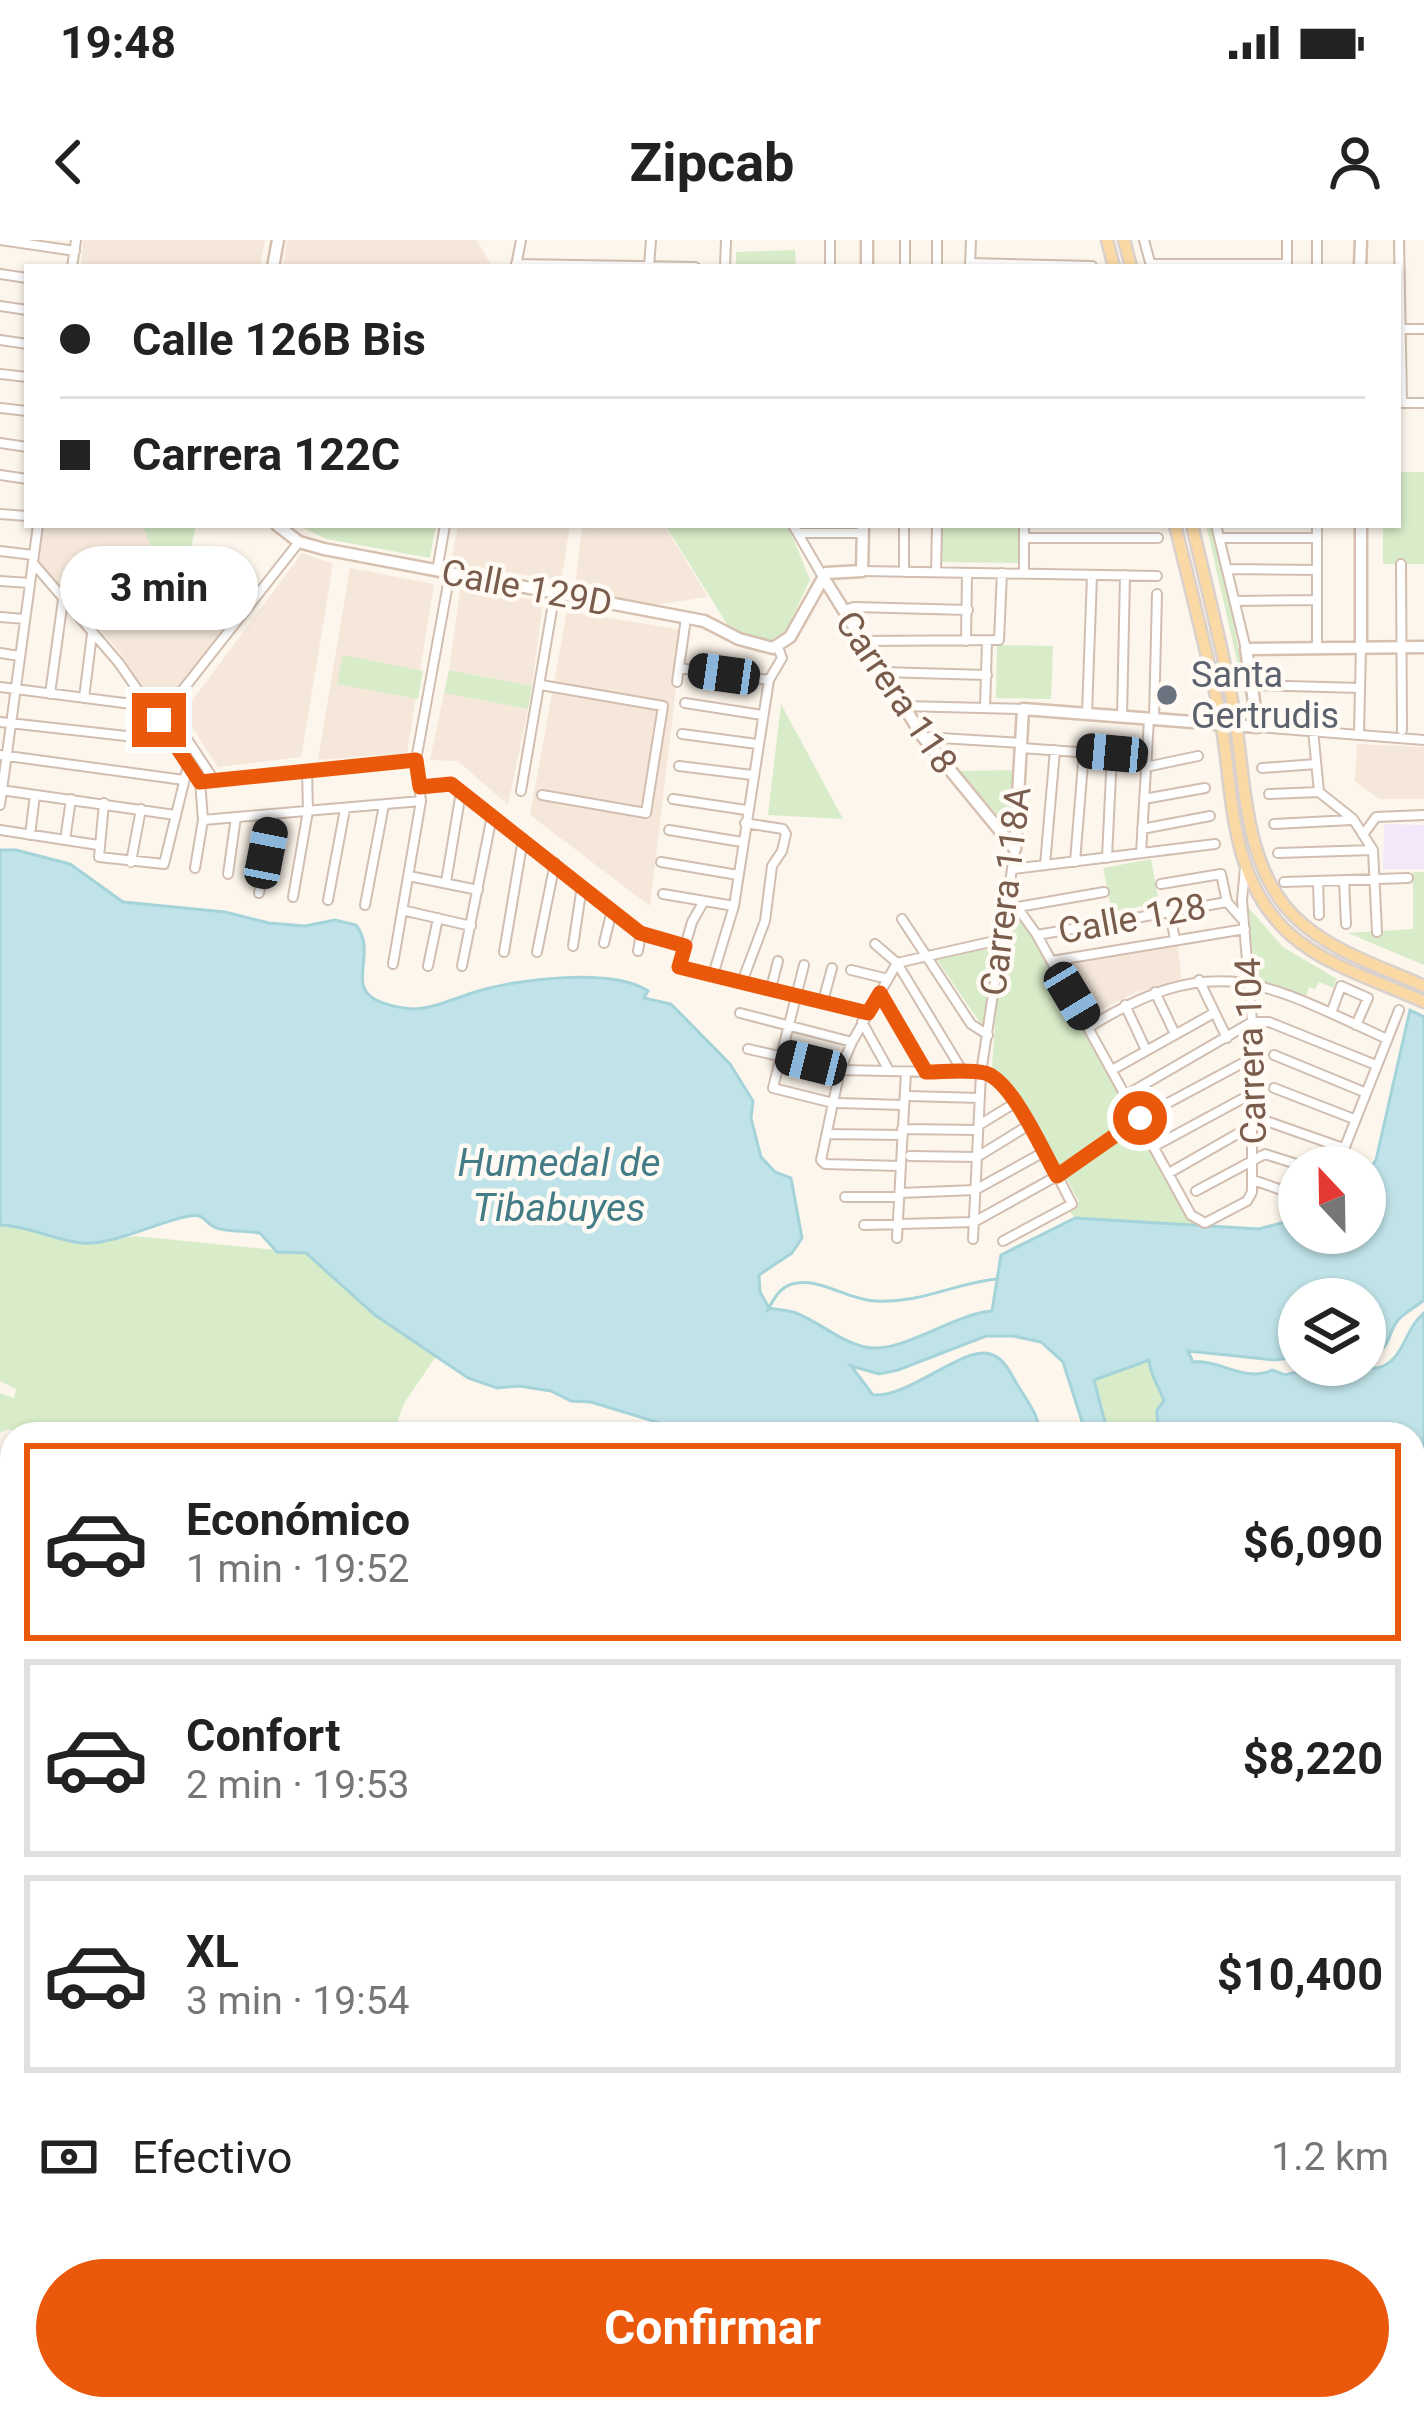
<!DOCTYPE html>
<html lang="es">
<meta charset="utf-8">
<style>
:root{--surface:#fff;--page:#f2f2f2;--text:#222;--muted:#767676;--line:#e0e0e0;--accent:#ea580c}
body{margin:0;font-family:Roboto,sans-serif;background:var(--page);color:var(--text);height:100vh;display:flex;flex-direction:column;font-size:45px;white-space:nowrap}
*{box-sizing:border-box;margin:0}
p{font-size:39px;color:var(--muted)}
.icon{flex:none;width:66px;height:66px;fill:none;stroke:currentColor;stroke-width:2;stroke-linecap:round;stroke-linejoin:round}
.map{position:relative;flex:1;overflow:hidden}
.details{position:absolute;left:0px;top:1182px;width:1425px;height:999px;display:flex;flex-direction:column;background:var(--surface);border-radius:36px 36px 0 0;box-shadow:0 3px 9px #0004}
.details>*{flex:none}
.top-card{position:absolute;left:24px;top:24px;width:1377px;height:264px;border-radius:0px;box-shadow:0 3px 9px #0004;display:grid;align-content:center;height:264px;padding:0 36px;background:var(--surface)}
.needle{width:78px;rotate:338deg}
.tools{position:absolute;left:1278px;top:906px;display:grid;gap:24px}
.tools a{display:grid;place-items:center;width:108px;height:108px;border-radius:50%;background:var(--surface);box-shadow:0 3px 9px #0004;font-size:60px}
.end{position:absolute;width:54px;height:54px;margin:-27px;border:15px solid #ea580c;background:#fff;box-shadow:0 0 0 6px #fff}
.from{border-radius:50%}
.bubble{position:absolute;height:84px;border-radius:42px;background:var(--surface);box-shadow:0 3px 9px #0004;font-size:39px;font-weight:700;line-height:84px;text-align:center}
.car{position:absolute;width:36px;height:72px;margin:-36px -18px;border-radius:15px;box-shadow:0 0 9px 3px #0007;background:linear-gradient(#222 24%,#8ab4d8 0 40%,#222 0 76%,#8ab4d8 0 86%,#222 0)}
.top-card b{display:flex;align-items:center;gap:42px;height:114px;font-size:45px}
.top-card b+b{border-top:3px solid var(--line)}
.top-card i{width:30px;height:30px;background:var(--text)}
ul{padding:21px 0 0;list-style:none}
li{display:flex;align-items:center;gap:36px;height:198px;margin:0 24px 18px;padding:0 12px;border:6px solid var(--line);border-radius:0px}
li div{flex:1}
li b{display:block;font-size:45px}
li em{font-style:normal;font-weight:700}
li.active{border-color:var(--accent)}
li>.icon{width:108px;height:108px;stroke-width:1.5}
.pay{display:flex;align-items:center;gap:30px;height:132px;padding:0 36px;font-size:45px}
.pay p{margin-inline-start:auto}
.cta{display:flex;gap:24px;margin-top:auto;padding:24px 36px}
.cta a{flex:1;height:138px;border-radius:72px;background:var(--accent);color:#fff;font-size:48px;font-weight:700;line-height:138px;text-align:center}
.status{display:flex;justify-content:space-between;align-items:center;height:84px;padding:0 60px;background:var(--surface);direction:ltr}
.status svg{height:33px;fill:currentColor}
header{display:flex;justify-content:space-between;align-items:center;height:156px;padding:0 36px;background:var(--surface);font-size:54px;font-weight:700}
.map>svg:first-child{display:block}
</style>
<div class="status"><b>19:48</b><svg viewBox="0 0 49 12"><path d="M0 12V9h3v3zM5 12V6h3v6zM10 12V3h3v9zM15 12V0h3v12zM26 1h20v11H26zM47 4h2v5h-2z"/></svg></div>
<header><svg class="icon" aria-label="back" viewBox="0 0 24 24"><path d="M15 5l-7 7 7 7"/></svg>Zipcab<svg class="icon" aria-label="person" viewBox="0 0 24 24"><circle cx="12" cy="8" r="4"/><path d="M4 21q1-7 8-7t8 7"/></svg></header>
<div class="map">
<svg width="1424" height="2179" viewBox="0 0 1424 2179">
<rect width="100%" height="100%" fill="#fdf6ec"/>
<path fill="#f5e8da" d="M83,0H265L260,27H81Z
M287,0H476L493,27H283Z
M43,285H143L158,324L223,390L158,473L120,412L38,321Z
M458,285H570L561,341L451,323Z
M582,285H598L600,289V285H664L708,357L647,366L575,348Z
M302,313L333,324L301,517L218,527L183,473Z
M350,328L434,344L407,513L318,520Z
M460,350L543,361L532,446L449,430Z
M567,371L683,390L650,666L530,575Z
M444,453L528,469L508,565L458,521L430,520Z
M1357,504L1424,507V559H1379L1355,541Z
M1178,704L1181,739L1134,753L1092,775L1063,726Z
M0,1559L12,1568V1652L0,1668Z
M515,2169H639L634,2179H514Z
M833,2169H935L946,2179H828Z
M1008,2169H1186L1185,2179H1004Z"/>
<path fill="#f3e8fa" d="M1384,584L1424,585V629H1383Z"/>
<path fill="#d8ecc9" d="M795,10L796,27H736V12Z
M1398,232H1424V324H1383V285H1398Z
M143,285H196L188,321L223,320L233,343L249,357L223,390L157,324Z
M297,285H436L430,318L326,299Z
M665,285H788L810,340L786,391L775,402L737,391L727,384Z
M940,285H1021L1020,323L940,322Z
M1206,285H1213L1252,472L1249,473Z
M997,405L1053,406L1051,459L996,458Z
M343,415L423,431L418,459L337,444Z
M449,430L532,446L528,469L444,453Z
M781,464L843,579L768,575Z
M1017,530L1011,591L960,531Z
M1151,619L1159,663L1112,672L1103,628Z
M1413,632H1424V725L1348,693L1413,689Z
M1247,666L1283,707L1337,739L1333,748L1319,742L1315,749L1309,747L1305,760L1256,739Z
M1017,678L1034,697L1198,982L1209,986L1075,978L1068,969L1079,962L1029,870L992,827L997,756L1009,681Z
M992,707V708L983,787L937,720Z
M0,985L51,993L84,1004L135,996L306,1013L375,1075L437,1115L404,1163L397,1183L530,1194H22L9,1189L0,1193V1153L14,1158L16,1149L0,1141Z
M1149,1120L1152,1136C1170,1152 1160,1173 1158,1194H1108L1094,1140Z
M1186,2169H1310L1309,2179H1185Z"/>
<path fill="#bfe3e8" stroke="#a5d3da" stroke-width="3" d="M0,610H16L70,624L123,662L225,672L269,683L305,686L335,680L356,685C375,709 353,738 368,754C377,764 400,768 412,769C432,769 456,758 475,752C515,739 613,727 648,751L644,758L671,764L730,824L753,861L751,878L761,917L775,932L791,938L802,998L792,1013L759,1035L760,1052L769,1068C778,1070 788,1070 796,1073C819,1082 841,1102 865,1107C901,1115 952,1074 992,1071L1001,1015L1075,978L1259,989L1299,978V993H1365V936L1376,920L1410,770L1424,777V1060C1417,1066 1404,1073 1398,1080C1384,1099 1394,1109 1365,1116V1059H1299V1117L1274,1120L1188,1111L1193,1122C1220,1119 1244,1143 1272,1130L1285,1135L1296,1132L1327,1145L1342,1134L1341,1125C1353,1125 1371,1131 1381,1127C1404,1119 1405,1088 1424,1073V1354L1413,1348V1194H1158L1157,1170L1164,1161C1159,1146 1150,1136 1149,1120L1094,1140L1108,1194H1086L1063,1122L1041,1102L1013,1096H986L898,1130L879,1134L851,1126L873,1155C911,1158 966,1102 993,1115C1005,1120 1011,1134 1017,1144C1027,1161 1038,1173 1040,1194H672L660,1183L591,1162L571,1161L551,1151L519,1146L497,1148L468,1138L375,1075L306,1013L277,1012L260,993C245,990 227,993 214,987C208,984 205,978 199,976C181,971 114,1007 82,1003C54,1000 29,986 0,985Z"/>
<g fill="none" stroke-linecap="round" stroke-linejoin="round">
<path stroke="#a5d3da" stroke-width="3" d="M767,1071C773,1060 779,1048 792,1044C817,1036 848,1060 875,1061C924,1063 951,1044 996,1039"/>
<path stroke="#bfe3e8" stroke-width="8" d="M344,2179L351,2169"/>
<path stroke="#dcd0c4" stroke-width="10" stroke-dasharray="10 5" stroke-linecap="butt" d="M0,1826L12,1828
M0,1839L12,1841"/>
<g stroke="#d1beb0" stroke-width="12">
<path id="street" d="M0,0L75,11
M1144,0L1151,26
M1317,0V27
M1399,0L1402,163
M970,23L1092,26
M516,24L695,27
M1151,24H1287
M516,26L521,0
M649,26L651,0
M970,26L971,0
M72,27L76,0
M725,27L726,0
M830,27V0
M905,27V0
M937,27V0
M1287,27V0
M0,34L27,38
M0,66L27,70
M1398,89H1424
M0,100L27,104
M0,134L27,137
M1402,163H1424
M0,168L27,171
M0,203L27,207
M0,235L27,239
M0,274L27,276
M793,285L823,337
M1216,285L1246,409
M798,293H863
M1024,298H1158
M1219,298H1317
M0,311L33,315
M33,323L119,423L200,541L203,580L195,628
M1401,324L1402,490
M1227,329L1317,330
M437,331L445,285
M862,331L1157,336
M904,332V285
M936,332L937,285
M1024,334V285
M0,341L30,343
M1235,361L1316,360
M844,370L854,367L968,370
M0,377L25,379
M864,401L999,400L1002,333
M966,401L967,333
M1317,408V285
M0,413L19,416
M679,428L769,440
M881,432L987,435
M677,442L686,378
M541,445L663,466L646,573L542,555
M1251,445L1360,448
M0,447L147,466
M50,454L63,360
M84,458L92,394
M685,463L762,475
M904,466L1023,469
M985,468L987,401
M167,469L214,540
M1087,474L1092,335
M1122,477L1125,335
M159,480L299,302
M1154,480L1157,354
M0,482L171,501
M1258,487L1424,500
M1313,490L1319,552
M1359,493L1361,407
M682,494L757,504
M924,497L1021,503
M1021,508L1147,517
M0,515L184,540
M679,526L752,535
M1146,527L1198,516
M1262,528L1316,524
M200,541L416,520
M420,547L451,544L646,697L685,706
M1,550L175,575
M521,551L555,352
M1319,552L1353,579L1373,610
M1269,554L1319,552
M673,559L746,570
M1144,559L1205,548
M104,563L99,617L164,624L188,526
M0,565L38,285
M203,580L421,561
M1274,584L1351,580
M1142,589L1210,576
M0,590L98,605
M669,590L742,602
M30,595L35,555
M1363,595L1376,577L1424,575
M65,600L71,559
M1373,610L1377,692
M1141,613L1149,479
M1278,613L1373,610
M1107,618L1112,513
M131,622L141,569
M661,622L738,635
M1075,622L1084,511
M1045,625L1055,510
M1013,629L1215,604
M228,634L236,577
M409,636L478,650
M1344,640L1346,684
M1318,641L1319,675
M446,642L461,552
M1284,642L1408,638
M1161,644L1221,634L1227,662L1242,679
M259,653L274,574
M663,654L734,666
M293,657L308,571L307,531
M328,660L345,569
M704,661L692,682L679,727L868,773
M1009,664L1017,667L1037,695L1191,975L1205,983L1247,961L1252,952V782L1242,660L1245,628
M365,665L384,565
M1018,667L1104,652
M402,670L471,686
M1170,672L1175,700
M902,679L971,784L988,795
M1037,695L1227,662
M604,703L612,670
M875,704L897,723L963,832
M573,706L582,646
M638,711L641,693
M504,712L523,599
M537,712L555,623
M1052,721L1245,689
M393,724L421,561L416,520L450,333
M804,725L773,848L833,863
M428,726L438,678
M462,726L492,576
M851,730L888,739
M713,735L734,666L769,440L782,418L778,407
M1199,740L1227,798
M742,742L765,681L772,626L782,611L786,594L783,589L745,583
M771,748L778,721
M1155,752L1175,794
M880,753L925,831
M823,761L832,728
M1125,765L1146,810
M740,773L852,802
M1331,773L1341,746L1368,758L1356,785
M862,782L887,827
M1091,786C1216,709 1265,743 1387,799
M748,809L840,830L987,833C1028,861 1049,922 1072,964L1003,1001
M1274,815L1364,852
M1112,830L1214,773
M1274,848L1354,879
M1126,855L1252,782H1269L1376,825
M909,856L980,858
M838,863L903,865
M1269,882L1343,908
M979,885L1015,863
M902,889L978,890
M827,894L902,895
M1155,906L1253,853
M910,916L977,917L1029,885
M900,926L825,924L821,920L840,830L852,802L897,723L999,700
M1337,927L1399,770
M1169,933L1253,885
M1253,940L1299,956
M1196,951L1265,914L1306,927
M900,953L975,950L1044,912
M845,957H899
M864,985L974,982L1057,936L1140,878L1252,818
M897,998L906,832
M973,999L981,833L1015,609
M0,1284L12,1256
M0,1381L12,1386
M1413,1491L1424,1496
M0,1549L12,1557
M1413,1608L1424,1613
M1413,1666L1424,1638
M1413,1736L1424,1740
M1413,1968L1424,1973
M1413,2085L1424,2090
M763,2169L790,2179
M1340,2169L1364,2179
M32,2179L39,2169
M252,2179L260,2169
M368,2179L376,2169
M648,2179L651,2169
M815,2179L821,2169
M998,2179L1001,2169"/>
</g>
<g stroke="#d6c0b0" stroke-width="15">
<path id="secondary" d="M273,27L278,0
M867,27V0
M1360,27L1361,0
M277,285L299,302L324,309L704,381L739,399L773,408L790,397L826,333L862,331L863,285
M1361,285V407
M823,337L923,497L1015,609
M1015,609L1023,469L1258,487L1246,409L1424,407
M0,1685L12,1669
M0,1707H12
M0,1963H12
M0,1984L12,1991
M0,2056L12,2014
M950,2169L961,2179
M970,2169L981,2179
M495,2179L497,2169"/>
</g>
<g stroke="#dad1cd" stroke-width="15">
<path id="primary" d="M1107,0L1114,27
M1124,0L1131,27
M1175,285C1190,345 1205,405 1218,465C1235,546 1224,637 1292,696C1328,727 1381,742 1424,762
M1192,285C1206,345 1222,405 1233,466C1246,535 1241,623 1294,676C1329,711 1380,726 1424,746"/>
</g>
<use href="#street" stroke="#fff" stroke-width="8"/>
<use href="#secondary" stroke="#fff" stroke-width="10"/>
<use href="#primary" stroke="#fbd9a5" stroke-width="10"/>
</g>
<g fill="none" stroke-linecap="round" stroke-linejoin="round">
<path stroke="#ea580c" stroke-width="15" d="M159,480L200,542L416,520L420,547L451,544L640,693L685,706L679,727L868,773L880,753L926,832C944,832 967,829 985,833C1012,840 1043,912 1057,936L1140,878"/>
</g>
<circle fill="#6b7280" stroke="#fffaf3" stroke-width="4.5" cx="1167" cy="455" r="12"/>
<g text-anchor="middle" stroke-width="9" stroke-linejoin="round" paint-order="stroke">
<g font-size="36" fill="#7a5c4d" stroke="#fffaf3">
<text transform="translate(527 347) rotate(11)" y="13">Calle 129D</text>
<text transform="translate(897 452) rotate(56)" y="13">Carrera 118</text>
<text transform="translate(1005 651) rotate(-83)" y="13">Carrera 118A</text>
<text transform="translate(1132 678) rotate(-10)" y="13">Calle 128</text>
<text transform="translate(1250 811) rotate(-92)" y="13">Carrera 104</text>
</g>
<g font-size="36" fill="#5b616d" stroke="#fffaf3" text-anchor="start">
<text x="1191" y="447">Santa<tspan x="1191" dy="41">Gertrudis</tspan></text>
</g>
<g font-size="39" font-style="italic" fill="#437c86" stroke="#fffaf3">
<text x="559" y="936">Humedal de<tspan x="559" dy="45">Tibabuyes</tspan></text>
</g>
</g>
</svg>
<div class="tools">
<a><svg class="needle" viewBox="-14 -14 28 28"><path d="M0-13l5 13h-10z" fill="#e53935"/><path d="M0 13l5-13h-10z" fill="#767676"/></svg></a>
<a><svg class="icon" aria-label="layers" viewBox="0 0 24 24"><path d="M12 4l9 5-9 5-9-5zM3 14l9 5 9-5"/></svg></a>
</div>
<i class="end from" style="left:1140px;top:878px"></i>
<i class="end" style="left:159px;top:480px"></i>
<div class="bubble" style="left:60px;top:306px;width:198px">3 min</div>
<i class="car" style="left:724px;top:434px;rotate:278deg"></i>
<i class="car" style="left:1112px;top:513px;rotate:275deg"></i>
<i class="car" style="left:266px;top:613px;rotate:11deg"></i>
<i class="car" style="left:1072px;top:756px;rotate:149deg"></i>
<i class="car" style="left:811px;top:823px;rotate:284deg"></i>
<div class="top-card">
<b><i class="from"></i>Calle 126B Bis</b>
<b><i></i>Carrera 122C</b>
</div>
<section class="details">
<ul>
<li class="active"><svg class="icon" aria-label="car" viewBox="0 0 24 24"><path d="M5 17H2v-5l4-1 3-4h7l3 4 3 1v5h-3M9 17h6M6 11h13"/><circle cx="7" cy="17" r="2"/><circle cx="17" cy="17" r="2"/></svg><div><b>Económico</b><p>1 min · 19:52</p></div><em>$6,090</em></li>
<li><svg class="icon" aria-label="car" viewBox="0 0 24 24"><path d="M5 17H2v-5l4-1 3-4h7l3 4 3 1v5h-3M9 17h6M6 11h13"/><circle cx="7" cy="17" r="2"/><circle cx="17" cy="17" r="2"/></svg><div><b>Confort</b><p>2 min · 19:53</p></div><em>$8,220</em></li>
<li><svg class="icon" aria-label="car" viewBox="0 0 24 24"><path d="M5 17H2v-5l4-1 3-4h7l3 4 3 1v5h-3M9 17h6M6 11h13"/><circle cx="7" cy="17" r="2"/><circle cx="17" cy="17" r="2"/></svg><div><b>XL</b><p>3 min · 19:54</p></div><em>$10,400</em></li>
</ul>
<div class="pay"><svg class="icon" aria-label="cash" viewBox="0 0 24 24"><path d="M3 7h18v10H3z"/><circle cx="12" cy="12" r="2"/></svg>Efectivo<p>1.2 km</p></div>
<div class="cta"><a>Confirmar</a></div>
</section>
</div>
